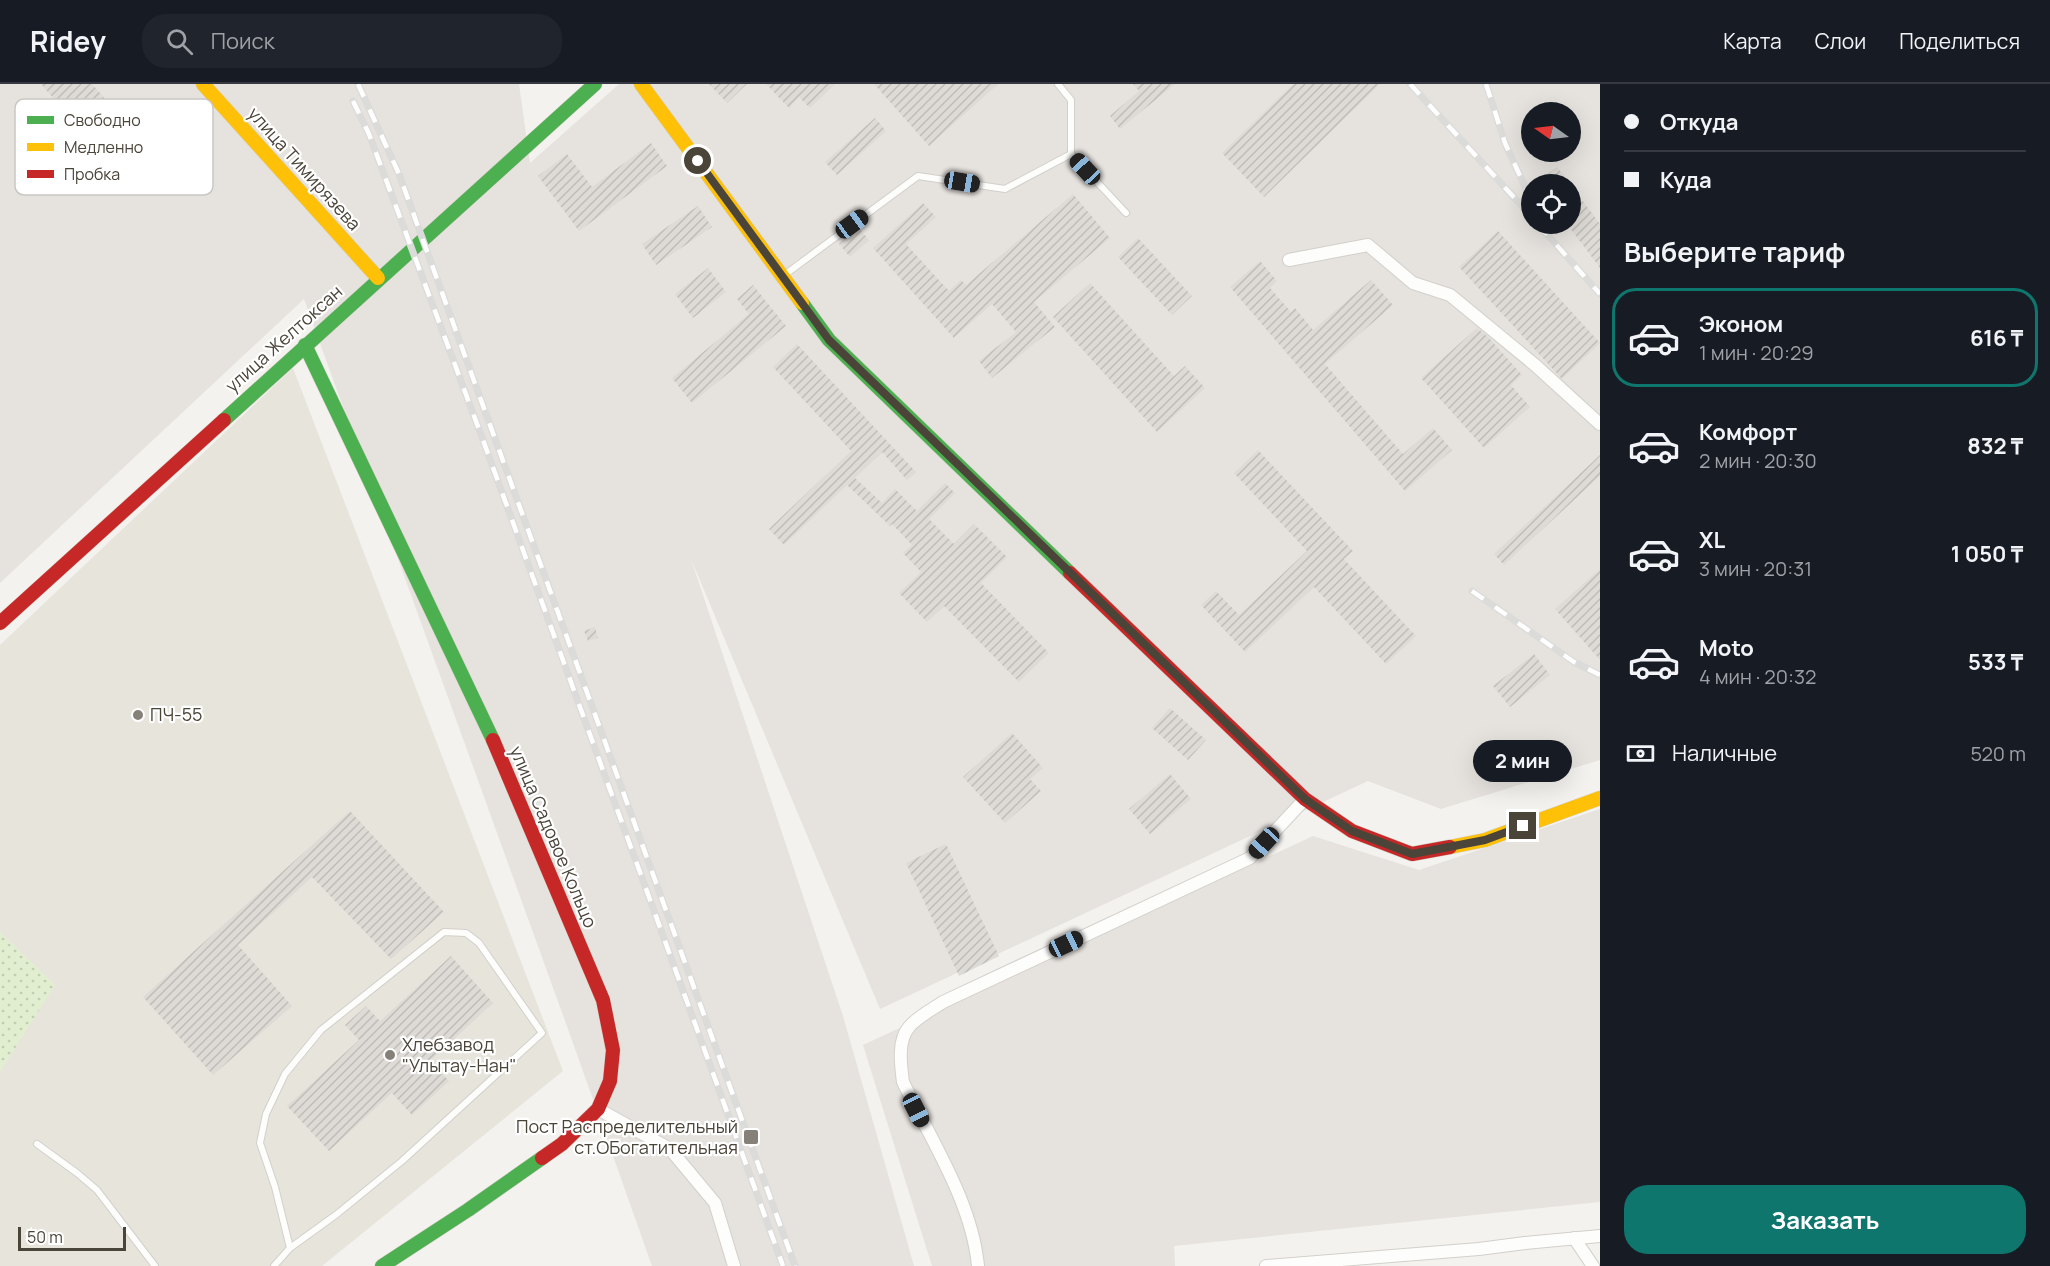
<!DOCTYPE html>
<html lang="ru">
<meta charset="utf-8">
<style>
:root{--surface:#171b24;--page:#20242c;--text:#f1f3f6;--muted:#9ea1a6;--line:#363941;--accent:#0f766e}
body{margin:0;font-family:Manrope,sans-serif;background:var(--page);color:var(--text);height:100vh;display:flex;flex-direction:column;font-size:22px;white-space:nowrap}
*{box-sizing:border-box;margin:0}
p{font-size:20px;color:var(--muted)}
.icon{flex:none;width:33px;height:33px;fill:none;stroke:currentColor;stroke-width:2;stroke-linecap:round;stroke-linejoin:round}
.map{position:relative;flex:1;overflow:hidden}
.side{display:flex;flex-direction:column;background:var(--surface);width:450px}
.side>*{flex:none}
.guide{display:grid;align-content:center;height:132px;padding:0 24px;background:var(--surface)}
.needle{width:39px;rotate:284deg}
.controls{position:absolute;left:1521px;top:18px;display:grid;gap:12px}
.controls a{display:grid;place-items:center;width:60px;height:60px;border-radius:50%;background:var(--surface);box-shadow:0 6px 24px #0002;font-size:30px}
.scale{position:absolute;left:18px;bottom:15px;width:108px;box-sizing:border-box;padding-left:6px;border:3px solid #4b4439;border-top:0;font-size:16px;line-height:21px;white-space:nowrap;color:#4b4439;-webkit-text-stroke:4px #fff;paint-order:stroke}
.end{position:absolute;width:27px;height:27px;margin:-14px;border:8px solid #4b4439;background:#fff;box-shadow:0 0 0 3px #fff}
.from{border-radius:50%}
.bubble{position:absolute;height:42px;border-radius:21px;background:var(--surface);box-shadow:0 6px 24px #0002;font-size:20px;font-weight:700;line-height:42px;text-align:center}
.car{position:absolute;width:18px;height:36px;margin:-18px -9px;border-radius:8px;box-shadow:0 0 4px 2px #0007;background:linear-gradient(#222 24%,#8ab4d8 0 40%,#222 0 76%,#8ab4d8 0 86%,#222 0)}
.guide b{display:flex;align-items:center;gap:21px;height:57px;font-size:22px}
.guide b+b{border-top:2px solid var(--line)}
.guide i{width:15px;height:15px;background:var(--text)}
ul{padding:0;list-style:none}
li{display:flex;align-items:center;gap:18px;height:99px;margin:0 12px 9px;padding:0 12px;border:3px solid transparent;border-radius:24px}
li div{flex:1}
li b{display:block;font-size:22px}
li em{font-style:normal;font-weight:700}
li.current{border-color:var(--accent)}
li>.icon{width:54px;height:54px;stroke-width:1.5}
h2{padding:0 24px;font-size:27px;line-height:72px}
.pay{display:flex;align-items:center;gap:15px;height:66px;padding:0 24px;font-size:22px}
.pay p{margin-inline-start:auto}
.cta{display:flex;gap:12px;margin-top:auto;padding:12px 24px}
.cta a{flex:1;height:69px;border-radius:24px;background:var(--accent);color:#fff;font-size:24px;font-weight:700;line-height:69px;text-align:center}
header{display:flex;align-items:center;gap:36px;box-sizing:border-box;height:84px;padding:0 30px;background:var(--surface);border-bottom:2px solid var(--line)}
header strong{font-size:28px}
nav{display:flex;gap:33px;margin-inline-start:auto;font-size:21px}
.search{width:420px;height:54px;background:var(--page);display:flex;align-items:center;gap:15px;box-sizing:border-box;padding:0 21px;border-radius:24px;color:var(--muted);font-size:22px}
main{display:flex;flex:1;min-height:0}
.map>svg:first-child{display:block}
</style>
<header>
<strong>Ridey</strong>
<div class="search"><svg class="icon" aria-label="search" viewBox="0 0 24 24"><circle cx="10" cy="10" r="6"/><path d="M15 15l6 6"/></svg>Поиск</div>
<nav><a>Карта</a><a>Слои</a><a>Поделиться</a></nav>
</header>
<main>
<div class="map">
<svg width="1600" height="1182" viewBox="0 0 1600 1182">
<defs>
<pattern id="park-dots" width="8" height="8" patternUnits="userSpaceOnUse" patternTransform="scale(1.5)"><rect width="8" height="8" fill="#e1eecf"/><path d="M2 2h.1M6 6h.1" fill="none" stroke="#c3cdb2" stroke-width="1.8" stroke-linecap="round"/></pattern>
<pattern id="building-hatch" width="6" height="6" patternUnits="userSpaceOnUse" patternTransform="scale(1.5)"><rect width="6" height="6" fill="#dedbd6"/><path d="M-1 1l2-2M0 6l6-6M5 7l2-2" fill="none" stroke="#c0bdb8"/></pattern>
</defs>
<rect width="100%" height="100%" fill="#f4f2ee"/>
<path fill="#e7e4dc" d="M293,284L563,987L322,1182H0V561Z"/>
<path fill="#e6e2de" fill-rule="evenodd" d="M0,0H519L530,79L619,0H1600V676L1441,725L1368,697L880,925L691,475L843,932L914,1182H652L573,959L304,215L0,499ZM1532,28H1570V68H1532ZM1532,100H1570V140H1532Z
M1600,725V1118L1174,1162L1175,1182H932L863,961L1313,752L1419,786Z"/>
<path fill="url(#park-dots)" d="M0,848L55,901L0,988Z"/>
<path fill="url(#building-hatch)" d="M41,0H92L161,78L131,104Z
M709,0H747L727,19Z
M766,0H835L810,24L799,13L789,24Z
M874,0H998L929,62Z
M1133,0H1175L1120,45L1110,32L1139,7Z
M1293,0H1380L1264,113L1222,69Z
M875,34L886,47L837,91L825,78Z
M651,59L667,82L579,147L538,92L567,70L592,103Z
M1557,83L1600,140V184L1570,144V100H1534Z
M1073,110L1110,154L1034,218L1055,243L992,294L979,277L1016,248L992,220L954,254L873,164L923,119L936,133L906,160L949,207L961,196L966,201Z
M698,122L712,143L656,181L642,160Z
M858,143L869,156L850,173L839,160Z
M1498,147L1600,259L1562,295L1459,183Z
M1138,154L1192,212L1172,231L1118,173Z
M1260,177L1277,197L1270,204L1291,228L1295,224L1313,246L1371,196L1393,221L1325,280L1403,370L1433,344L1452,366L1405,407L1230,203Z
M708,184L726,208L693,234L675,210Z
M1090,199L1174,292L1185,282L1205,304L1157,348L1053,233Z
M753,201L786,242L692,319L672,294L749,230L737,215Z
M1477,244L1489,254L1522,291L1511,301L1530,323L1484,364L1421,294Z
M797,260L916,388L907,396L882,368L855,394L882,419L895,405L917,427L945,399L955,409L929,435L954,460L974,440L1007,473L981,499L1049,569L1019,598L944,522L927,538L899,509L921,488L903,469L912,461L892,440L890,442L847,401L784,461L769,445L851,367L773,283Z
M1258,366L1353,467L1344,475L1416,552L1386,580L1314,503L1245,568L1201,521L1216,507L1239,531L1307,467L1234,389Z
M1600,371V392L1504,481L1494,470Z
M1600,485V576L1555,525Z
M595,543L598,554L588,557L584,547Z
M1534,570L1550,591L1510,623L1493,602Z
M1170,624L1206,656L1188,676L1152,644Z
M1012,649L1043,684L1030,695L1041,707L1005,739L963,693Z
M1170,690L1191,715L1150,750L1129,725Z
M350,727L444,828L391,875L312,793L238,861L292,922L213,991L143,913Z
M946,760L999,872L959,892L906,779Z
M451,872L493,919L430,977L449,997L412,1031L392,1009L329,1067L287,1022L359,956L345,941L366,922L380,937Z"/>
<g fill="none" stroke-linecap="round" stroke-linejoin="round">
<g stroke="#d2d0cb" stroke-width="8">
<path id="lane" d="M1058,0L1071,16V70
M783,192L918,92L1005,105L1071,70L1126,129
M37,1060L77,1089L97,1106L155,1182
M274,1182L290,1164L337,1130L402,1077L542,949L479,859L466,849L444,848L321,946L285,990L266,1030L260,1059L275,1103L290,1164"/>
</g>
<g stroke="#d2d0cb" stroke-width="14">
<path id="street" d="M1289,176L1368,161L1413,199L1450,211L1535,281L1600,340
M598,1025L670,1065L715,1119L734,1182
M1574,1154L1593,1182
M978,1182C972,1118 931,1056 903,998C901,982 897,957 909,943C917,933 933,925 943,918L1250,774L1305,715
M1266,1182L1479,1165L1525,1159L1600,1152"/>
</g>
<g stroke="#d3cfc5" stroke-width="15">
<path id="fast" d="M802,219L829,256L1070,489
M305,261L493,656
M224,336L595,0
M382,1182L468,1126L542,1074"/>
</g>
<g stroke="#d3cfc5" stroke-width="15">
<path id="slow" d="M203,0L378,194
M641,0L802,219
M1450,763L1485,756L1600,714"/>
</g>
<g stroke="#d3cfc5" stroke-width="15">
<path id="jam" d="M1070,489L1305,715L1352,747L1412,770L1450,763
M0,539L224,336
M493,656L603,916L613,966L610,997L598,1025L562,1060L542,1074"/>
</g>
<use href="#lane" stroke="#fdfdfc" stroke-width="6"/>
<use href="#street" stroke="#fdfdfc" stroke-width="12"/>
<use href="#fast" stroke="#4caf50" stroke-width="14"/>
<use href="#slow" stroke="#ffc107" stroke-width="14"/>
<use href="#jam" stroke="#c62828" stroke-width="14"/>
<g stroke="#dbdbda" stroke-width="7">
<path id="rail" d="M358,0L399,90L795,1182
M1410,0L1532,133
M1486,0L1505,59L1532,118
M353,17L369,50L483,356L783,1182
M1538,140L1600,210
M1472,507L1574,578L1600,591"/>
</g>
<use href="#rail" stroke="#fff" stroke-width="4.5" stroke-dasharray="14" stroke-linecap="butt"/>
</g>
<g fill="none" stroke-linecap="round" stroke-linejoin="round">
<path stroke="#4b4439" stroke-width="8" d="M698,77L829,256L1305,715L1352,747L1412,770L1485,756L1523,742"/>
</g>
<g fill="#868178" stroke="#fff" stroke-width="2">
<circle cx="138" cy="631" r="6"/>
<circle cx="390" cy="971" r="6"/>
<rect x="743" y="1045" width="16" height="16" rx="3"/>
</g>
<g text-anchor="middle" stroke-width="4.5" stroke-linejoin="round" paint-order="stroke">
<g font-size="18" fill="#4b4439" stroke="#fff">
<text transform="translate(304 85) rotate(48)" y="6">улица Тимирязева</text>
<text transform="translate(284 255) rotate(-42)" y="6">улица Желтоксан</text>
<text transform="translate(553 753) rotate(67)" y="6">улица Садовое Кольцо</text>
</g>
<g font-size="18" fill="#4b4439" stroke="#fff" text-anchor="start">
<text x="150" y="637">ПЧ-55</text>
<text x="402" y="967">Хлебзавод<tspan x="402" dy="21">"Улытау-Нан"</tspan></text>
<text x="738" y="1049" text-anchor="end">Пост Распределительный<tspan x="738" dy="21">ст.ОБогатительная</tspan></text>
</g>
</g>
<rect x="15" y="15" width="198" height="96" rx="9" fill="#fff" stroke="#c9c7c4" stroke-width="1.5"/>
<rect x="27" y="32" width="27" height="8" fill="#4caf50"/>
<rect x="27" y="59" width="27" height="8" fill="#ffc107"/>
<rect x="27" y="86" width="27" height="8" fill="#c62828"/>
<g font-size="16" fill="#4b4439">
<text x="64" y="42">Свободно</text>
<text x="64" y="69">Медленно</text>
<text x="64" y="96">Пробка</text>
</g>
</svg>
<div class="controls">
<a><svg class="needle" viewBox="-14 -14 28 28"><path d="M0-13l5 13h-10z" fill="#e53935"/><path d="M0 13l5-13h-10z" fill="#9ea1a6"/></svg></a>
<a><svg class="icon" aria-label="locate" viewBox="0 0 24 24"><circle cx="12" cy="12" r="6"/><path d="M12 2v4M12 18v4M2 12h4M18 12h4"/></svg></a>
</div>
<div class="scale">50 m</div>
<i class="end from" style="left:698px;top:77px"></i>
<i class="end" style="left:1523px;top:742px"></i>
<div class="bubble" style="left:1473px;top:656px;width:99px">2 мин</div>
<i class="car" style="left:1085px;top:85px;rotate:317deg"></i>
<i class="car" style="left:962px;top:98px;rotate:99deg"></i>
<i class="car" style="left:852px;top:140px;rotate:54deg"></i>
<i class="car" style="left:1264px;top:759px;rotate:223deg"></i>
<i class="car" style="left:1066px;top:860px;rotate:65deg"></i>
<i class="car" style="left:916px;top:1026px;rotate:153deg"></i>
</div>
<section class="side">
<div class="guide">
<b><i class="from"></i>Откуда</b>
<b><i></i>Куда</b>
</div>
<h2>Выберите тариф</h2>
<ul>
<li class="current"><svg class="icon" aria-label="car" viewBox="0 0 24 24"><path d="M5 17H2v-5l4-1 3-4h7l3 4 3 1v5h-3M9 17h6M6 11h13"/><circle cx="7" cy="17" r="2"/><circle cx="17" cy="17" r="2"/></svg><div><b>Эконом</b><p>1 мин · 20:29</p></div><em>616 ₸</em></li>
<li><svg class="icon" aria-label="car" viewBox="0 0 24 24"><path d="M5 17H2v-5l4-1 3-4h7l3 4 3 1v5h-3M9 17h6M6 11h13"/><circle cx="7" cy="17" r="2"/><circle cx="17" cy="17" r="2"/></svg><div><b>Комфорт</b><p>2 мин · 20:30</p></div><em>832 ₸</em></li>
<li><svg class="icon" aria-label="car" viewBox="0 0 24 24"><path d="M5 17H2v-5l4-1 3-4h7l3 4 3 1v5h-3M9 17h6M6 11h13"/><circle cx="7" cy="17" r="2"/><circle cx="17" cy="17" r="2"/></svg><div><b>XL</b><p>3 мин · 20:31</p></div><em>1 050 ₸</em></li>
<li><svg class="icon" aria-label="car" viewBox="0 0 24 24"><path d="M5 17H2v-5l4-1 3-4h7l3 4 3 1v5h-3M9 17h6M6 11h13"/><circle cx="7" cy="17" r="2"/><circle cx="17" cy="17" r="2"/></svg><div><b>Moto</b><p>4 мин · 20:32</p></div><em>533 ₸</em></li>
</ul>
<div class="pay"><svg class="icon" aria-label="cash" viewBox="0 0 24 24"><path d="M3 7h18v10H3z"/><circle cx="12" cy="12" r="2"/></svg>Наличные<p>520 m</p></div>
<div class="cta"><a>Заказать</a></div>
</section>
</main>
